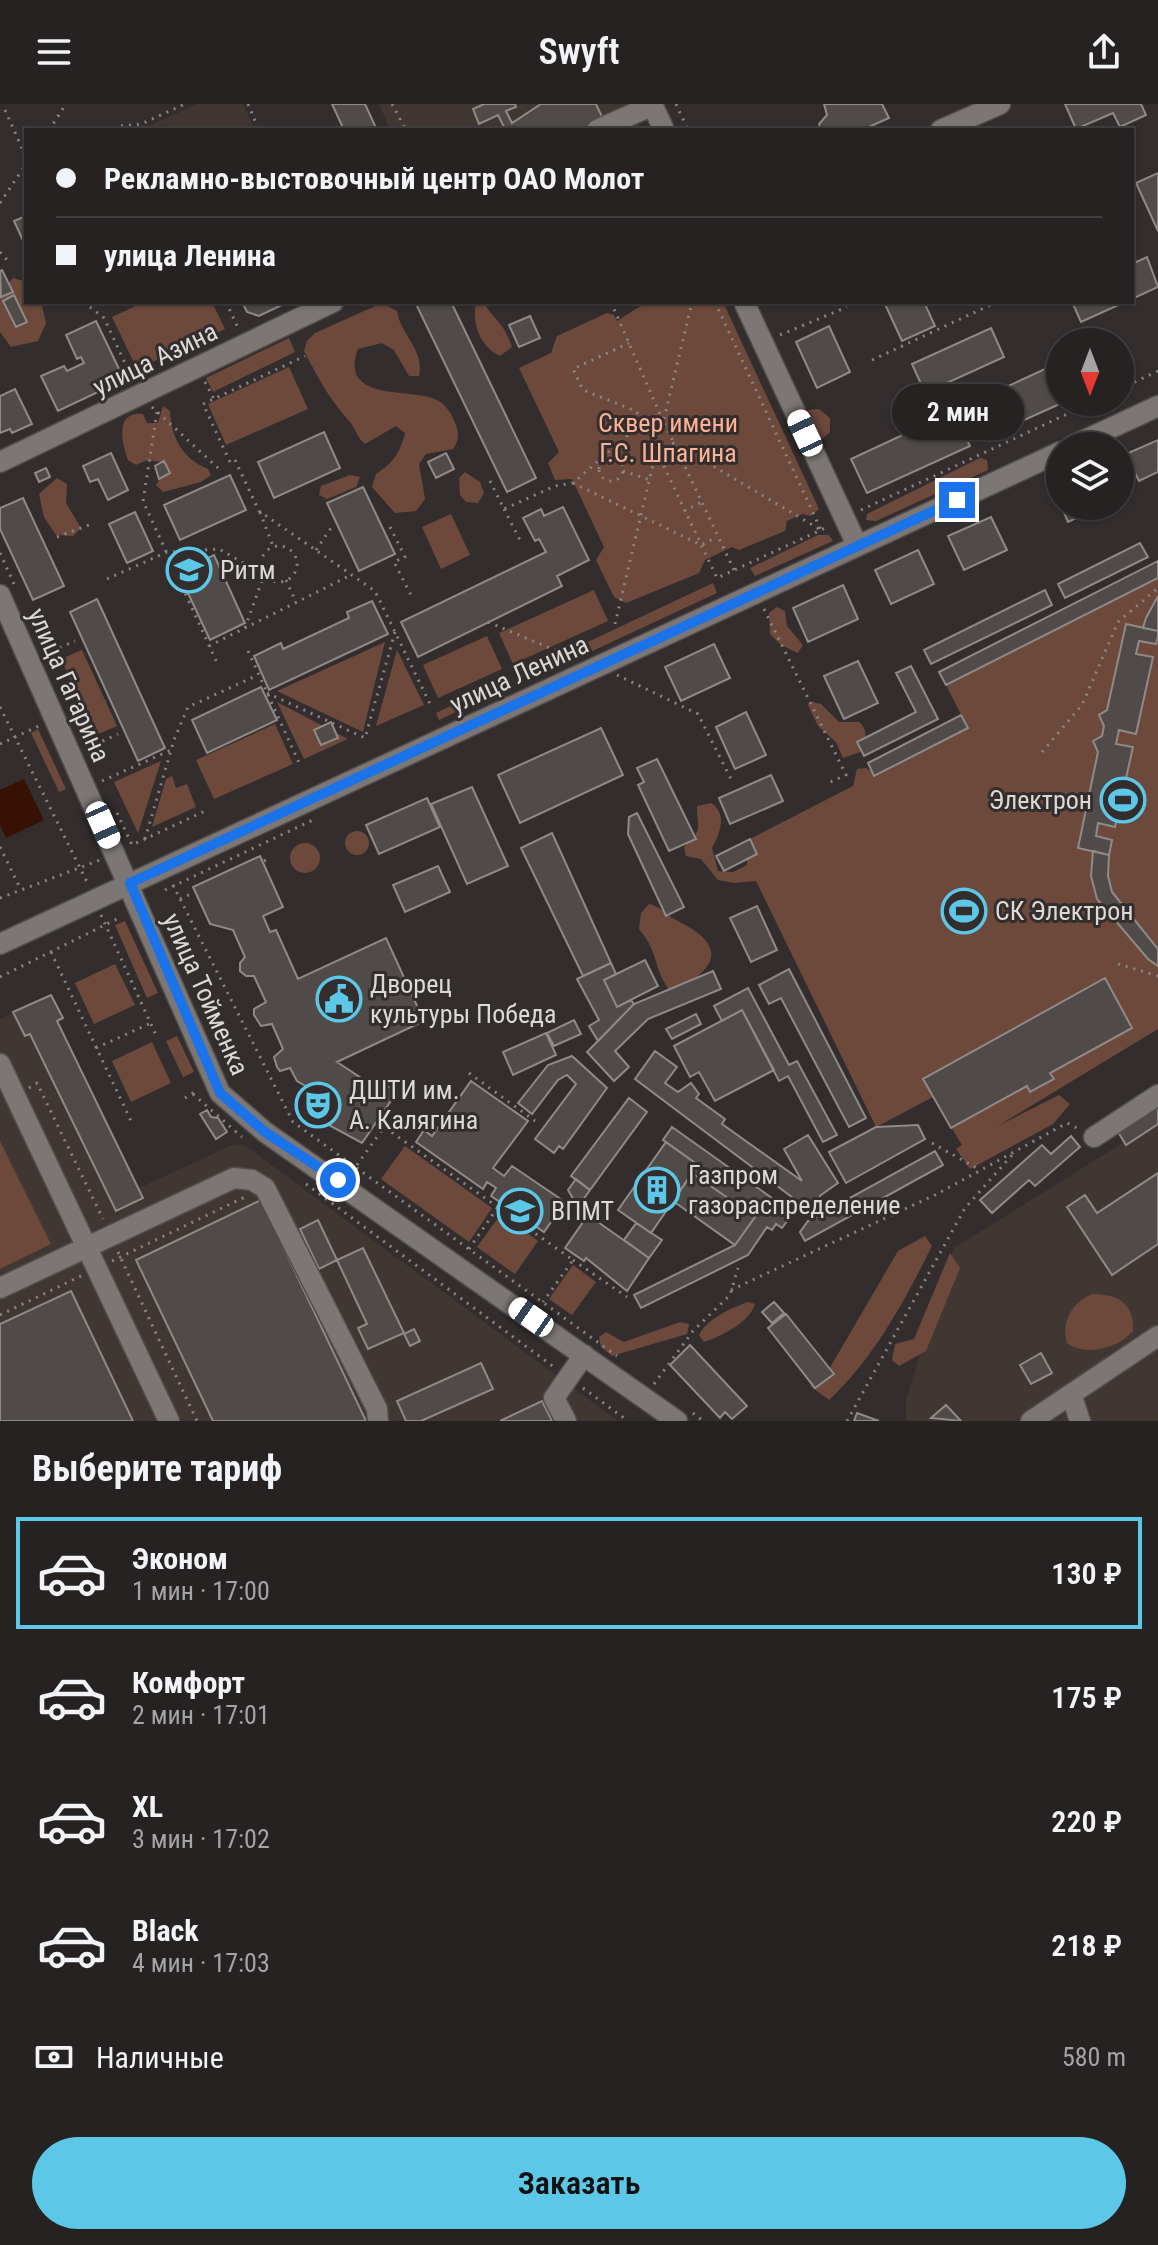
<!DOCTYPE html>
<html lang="ru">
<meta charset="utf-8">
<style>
:root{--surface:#262222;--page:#322f2f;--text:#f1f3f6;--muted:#a4a4a5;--line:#423f40;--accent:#5dc7e8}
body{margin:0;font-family:"Roboto Condensed",sans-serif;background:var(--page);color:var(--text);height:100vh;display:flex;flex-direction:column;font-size:30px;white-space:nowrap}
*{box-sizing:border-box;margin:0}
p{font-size:26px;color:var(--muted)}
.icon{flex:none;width:44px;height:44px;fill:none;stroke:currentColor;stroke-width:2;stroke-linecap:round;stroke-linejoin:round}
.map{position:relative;height:1317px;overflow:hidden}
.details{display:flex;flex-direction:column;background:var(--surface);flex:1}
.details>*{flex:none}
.hud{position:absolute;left:24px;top:24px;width:1110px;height:176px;border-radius:0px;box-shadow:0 2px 6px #0004,0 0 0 2px var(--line);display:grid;align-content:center;height:176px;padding:0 32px;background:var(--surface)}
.needle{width:52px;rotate:180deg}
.buttons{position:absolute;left:1046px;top:224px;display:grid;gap:16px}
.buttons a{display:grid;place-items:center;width:88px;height:88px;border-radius:50%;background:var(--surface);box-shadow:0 2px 6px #0004,0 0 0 2px var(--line);font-size:40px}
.end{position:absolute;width:36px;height:36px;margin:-18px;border:10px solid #1a73e8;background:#fff;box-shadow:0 0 0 4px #fff}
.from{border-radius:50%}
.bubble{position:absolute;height:56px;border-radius:28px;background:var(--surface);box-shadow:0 2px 6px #0004,0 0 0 2px var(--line);font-size:26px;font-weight:600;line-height:56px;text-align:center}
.car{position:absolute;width:24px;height:48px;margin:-24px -12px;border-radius:10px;box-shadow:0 0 6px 2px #0007;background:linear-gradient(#fff 24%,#345 0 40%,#fff 0 76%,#345 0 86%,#fff 0)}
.hud b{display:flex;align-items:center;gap:28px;height:76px;font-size:30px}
.hud b+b{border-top:2px solid var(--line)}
.hud i{width:20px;height:20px;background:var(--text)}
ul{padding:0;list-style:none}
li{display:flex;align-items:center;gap:24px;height:112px;margin:0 16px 12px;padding:0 16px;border:4px solid transparent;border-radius:0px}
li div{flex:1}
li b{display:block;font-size:30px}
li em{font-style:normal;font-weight:600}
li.selected{border-color:var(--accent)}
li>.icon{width:72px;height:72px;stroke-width:1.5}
h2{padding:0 32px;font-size:36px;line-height:96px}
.pay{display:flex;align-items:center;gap:20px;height:88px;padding:0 32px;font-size:30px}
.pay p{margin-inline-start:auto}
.primary-button{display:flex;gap:16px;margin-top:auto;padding:16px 32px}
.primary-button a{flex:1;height:92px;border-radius:48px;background:var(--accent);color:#111;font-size:32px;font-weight:600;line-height:92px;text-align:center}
header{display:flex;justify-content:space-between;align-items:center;height:104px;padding:0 32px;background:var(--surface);font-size:36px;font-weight:600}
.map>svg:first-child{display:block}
</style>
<header><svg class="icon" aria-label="menu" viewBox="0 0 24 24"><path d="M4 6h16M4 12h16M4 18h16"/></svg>Swyft<svg class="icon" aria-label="share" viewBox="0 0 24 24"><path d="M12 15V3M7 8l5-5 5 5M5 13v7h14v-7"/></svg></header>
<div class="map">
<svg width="1158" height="1317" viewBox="0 0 1158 1317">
<rect width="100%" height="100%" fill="#332e2d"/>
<path fill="#403632" d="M197,0H243L255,26H148L147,23Z
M379,0H630L641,26H390Z
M51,891L63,914L57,918L139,1084L232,1041L243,1040L618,1317H0V915Z
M1158,1017V1317H906V1295L954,1144Z"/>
<path fill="#6d493c" d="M13,174L26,178V198H41L46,219L38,237L11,243L0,228V189Z
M144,198H212L225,225L137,265L112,213Z
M476,198H484C494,218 503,216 512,243L500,252C479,242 472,219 476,198Z
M647,198H723L819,405L811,412L802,410L787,417L785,427L739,446L732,443L705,456L699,469L626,499L614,493L596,456L604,443L572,375L555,376L548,359L559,348L519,264L551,249L557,232L607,209L614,211L617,217Z
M382,199L397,207C400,230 425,246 419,272H409L394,246L382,239L358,245C338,299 412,283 437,296C447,301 452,311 456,321C459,330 459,336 453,345L426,350L419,360L425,395L416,407L395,409L372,383L376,370C393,359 400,349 405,329L396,322L365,340C357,334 356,325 350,318C328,293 320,277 304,247L307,237L315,229Z
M289,234L295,248L213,288L206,274Z
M289,263L308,305L226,341L208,300Z
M163,302L170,307C171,334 183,355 208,365L211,371L201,378L163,388L156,381L164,370L162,358L147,356L136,361L128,356C122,339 114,307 143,310L147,319H158Z
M819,305L830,314V328L822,335L812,331L807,321V306Z
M980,354L987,356L988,366L876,417L866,416L867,410Z
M465,368L480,378L484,389L478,399L466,398L460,391L459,374Z
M350,371L360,373L356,383L327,395L319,391L321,382Z
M57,374L67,380L66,399L81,424L73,432L56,431L44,413L39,390Z
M451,410L470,451L441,465L422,423Z
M818,431H829L833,437L755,472L750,464Z
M1158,474V925L996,1023L1059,991L1070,1000L1053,1020L970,1065L956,1045L962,1041L933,993L876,1023L756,777L734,779L718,776L701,755L686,752L684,743C704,725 697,725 697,702L711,699C728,710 720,729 712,744L718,767L733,768L747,761V756L757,750L750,735L853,682L857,665L866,664L877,670L968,624L946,581Z
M713,479L717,489L545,569L541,560Z
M594,486L608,517L513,560L499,529Z
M777,503L785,507L787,522L803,541L798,549L781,541L770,530L769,509Z
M487,532L502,565L438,594L423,561Z
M385,538L363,628L277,587Z
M82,546L117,622L96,631L61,555Z
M397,546L424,601L376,622Z
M508,575L511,582L439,616L436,609Z
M277,598L348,635L304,655Z
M812,598L821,600L839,618H859C869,626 866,638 860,648L843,654L836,638L818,622L808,601Z
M275,620L293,660L214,695L196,656Z
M38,625L66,685L59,688L31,629Z
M161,657L138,729L114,678Z
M172,672L176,684L187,680L196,703L152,723L166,675Z
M345 739a12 12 0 1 1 24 0a12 12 0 1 1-24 0Z
M290 754a15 15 0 1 1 30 0a15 15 0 1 1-30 0Z
M649,800C660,802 666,811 676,816C729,842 718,864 672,889C653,868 660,849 639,825L641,809Z
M125,817L158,889L147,894L115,821Z
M115,860L135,901L94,920L75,879Z
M177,932L194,968L183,973L166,937Z
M152,938L171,979L131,998L112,957Z
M0,1037L51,1140L0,1165Z
M405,1042L492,1104L469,1138L381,1075Z
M501,1110L538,1137L515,1170L477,1143Z
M925,1132L932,1142C904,1198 874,1254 829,1296L810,1282L828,1267L898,1147Z
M950,1149L960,1164L926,1247L899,1262L892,1256L895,1240L914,1235Z
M573,1161L596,1178L572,1211L549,1195Z
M1093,1190C1117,1190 1135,1199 1133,1227C1119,1244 1086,1253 1067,1239C1061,1219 1072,1197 1093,1190Z
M748,1198L755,1200C750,1218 722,1232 704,1238L699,1231C707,1215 731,1204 748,1198Z
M680,1218L689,1220L687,1230L612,1252L601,1243L599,1233L606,1228L624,1238Z"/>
<path fill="#371103" d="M24,675L44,716L6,734L0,721V686Z"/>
<path fill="#504b49" stroke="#8f8a88" stroke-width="2" d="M332,0H365L377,26H344Z
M484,0H515L516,3L506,7L512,19L541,0H596L603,15L580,26H497L504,23L498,11L479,20L473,5Z
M824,0H882L889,14L862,26H821L819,20L827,11Z
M1065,0H1141L1146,11L1120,23L1113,9L1076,25Z
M1158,69V127L1136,79Z
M26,112V143L14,117Z
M1147,153L1158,183L1132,195V160Z
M2,166L13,188L1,193L0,167Z
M14,191L27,218L16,223L3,197Z
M242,198H288L259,212L247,208Z
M415,198H451L536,374L507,388Z
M884,198H924L935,222L902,237Z
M1072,198H1125L1081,218Z
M530,212L540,234L519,243L509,221Z
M96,217L120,267L115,280L58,307L41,272L64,262L67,267L84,259L81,253L77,255L66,231Z
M829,222L850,268L817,284L796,238Z
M991,224L1004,253L925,289L912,260Z
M1060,258V298H1064L1020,318L1004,284Z
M15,285L32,320L12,329L10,325L0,329V292Z
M954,307L970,342L867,389L851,355Z
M324,328L340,364L274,394L258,358Z
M1158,336V368L1139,377L1126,350Z
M111,349L128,386L108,396L98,375L90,378L83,362Z
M446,349L454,365L436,374L428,358Z
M164,357L170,369L159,375L155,362Z
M46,364L50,373L39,378L35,369Z
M230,371L246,406L180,436L164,401Z
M363,383L395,450L359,467L327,399Z
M23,394L64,482L33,496L0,425V404Z
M1061,402H1103L1068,418Z
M563,403L589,456L557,472L562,482L418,553L401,518L546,448L539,435L535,437L523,414L541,405L544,412Z
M135,408L153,447L127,459L109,420Z
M991,413L1007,446L964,466L948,432Z
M1140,439L1148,453L1065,494L1058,480Z
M918,446L934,480L891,500L875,466Z
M214,451L245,519L210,536L178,468Z
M1158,457V474L946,581L939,568Z
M843,481L858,515L808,538L793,504Z
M1045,486L1052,501L931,560L924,546Z
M1158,492V527L1143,524L1146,514Z
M97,495L165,644L138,657L70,508Z
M372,497L388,530L269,586L254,552L281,539L283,545L349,514L347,508Z
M1126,520L1158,527V532L1156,540L1139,537L1136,550L1153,553L1136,630L1119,626L1116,640L1133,643L1115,723L1098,719L1096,732L1112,736L1109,751L1078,744L1098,648L1093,637L1102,632L1104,622L1099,611L1107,606Z
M714,540L730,574L681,597L665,563Z
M858,557L878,599L844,615L824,572Z
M911,562L938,615L864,652L857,638L916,608L896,569Z
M261,583L277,616L207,649L192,616Z
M746,608L766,651L735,665L716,623Z
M961,611L968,624L874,672L868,659Z
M331,618L338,634L321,641L314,626Z
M601,624L623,671L520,719L498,671Z
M657,655L696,735L669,747L638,681L644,678L637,664Z
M771,671L783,697L730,720L719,694Z
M472,683L508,762L467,780L431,700Z
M427,694L440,723L379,750L366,721Z
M637,709L684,803L666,812L628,730L629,713Z
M552,729L611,859L583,872L521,744Z
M750,735L757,750L724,767L716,752Z
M1093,747L1109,751L1108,772L1112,788L1158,845V862L1148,855L1097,795L1091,772Z
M260,752L283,803L263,812L270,828L276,826L298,875L386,834L424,917L337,958L372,981L376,975L397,988L362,1039L314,1013L311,995L316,988L297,977L290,964L280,967L277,963L274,953L283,945L272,920L261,922L254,911V905L266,898L254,872H246L240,867V859L245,853L233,826L210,820L193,783Z
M438,762L450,788L405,808L393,781Z
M757,802L777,846L751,858L730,814Z
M645,856L658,882L617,903L604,876Z
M611,859L616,870L604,876L617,903L631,896L634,900L598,937L589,922L599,916L577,875Z
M789,865L866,1014L849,1023L781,894L769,900L759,881Z
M713,867L721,885L648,915L615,947L629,963L614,977L587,948L634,900Z
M1105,874L1132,924L1050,969L1054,975L1030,988L1027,982L951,1024L923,975Z
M748,884L789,961L797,957L837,1031L823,1038L788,972L779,977L742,906L722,917L714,902Z
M51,891L63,914L57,917L143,1094L116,1107L30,930L25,932L13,908Z
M742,906L774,966L715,997L699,968L690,973L674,942Z
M696,910L701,920L672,935L666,925Z
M574,916L581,930L554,942L547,929Z
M546,929L556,951L513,971L503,948Z
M655,947L677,963L665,979L678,988L691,979L699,990L696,994L725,1015L722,1020L802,1077L784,1045L808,1031L838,1079L821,1091L809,1106L635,975Z
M572,952L607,984L563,1045L559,1042L554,1049L535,1035L576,980L567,971L558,976L532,1010L518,999L548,961Z
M471,977L528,1017L493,1064L504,1072L512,1062L565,1098L544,1128L491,1092L496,1084L487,1078L483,1085L416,1038L424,1026L432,1032Z
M629,994L647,1008L590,1086L571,1072Z
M1158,1002V1020L1126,1041L1118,1028Z
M207,1006L211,1013L218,1014L227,1028L216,1035L200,1010Z
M918,1021L925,1035L846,1079L829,1048L876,1023Z
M672,1023L793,1109L782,1124L776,1120L772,1126L767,1123L748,1151L641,1204L634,1191L735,1141L755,1113L692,1069L698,1061L663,1036Z
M1071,1032L1080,1043L1035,1082L1029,1076L992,1109L980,1096L1042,1041L1051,1050Z
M666,1038L698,1061L651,1129L618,1106Z
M935,1047L943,1061L805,1137L800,1128L808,1117Z
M692,1069L755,1113L735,1141L673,1097Z
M1158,1069V1140L1112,1171L1067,1103L1085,1091L1097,1109Z
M576,1075L590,1086L578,1103L568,1086Z
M261,1096L366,1317H213L136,1156Z
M588,1111L649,1154L627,1187L586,1154L584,1157L565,1144Z
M318,1116L337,1156L319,1165L300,1125Z
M636,1119L662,1136L649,1154L624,1136Z
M363,1144L404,1229L368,1245L358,1224L367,1220L337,1156Z
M71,1187L133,1317H0V1220Z
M774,1198L784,1209L772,1219L762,1208Z
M786,1210L834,1270L815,1284L768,1224Z
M414,1225L420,1237L410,1242L404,1230Z
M690,1241L747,1302L732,1315L725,1308L720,1314L670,1261Z
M1041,1249L1052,1269L1031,1280L1020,1261Z
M481,1259L493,1285L421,1317H406L397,1297Z
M542,1297L552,1317H500Z
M946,1301L961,1317L931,1314Z
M857,1309L879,1317H854Z"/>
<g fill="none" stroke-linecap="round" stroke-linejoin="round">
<g stroke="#514d4c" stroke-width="23">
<path id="minor" d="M652,0L664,26
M597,26L653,1
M941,26L1000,0
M744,198L857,441
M1072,342L1158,302
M0,358L333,198
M0,491L220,989L265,1028L677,1317
M0,840L1060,348
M0,960L169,1317
M1094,1033L1158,991
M0,1184L234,1074L252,1076L265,1084L377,1305L378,1317
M1071,1290L1080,1317
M566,1317L554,1294L584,1251
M1031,1317L1158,1232"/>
</g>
<path stroke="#898584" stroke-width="3" stroke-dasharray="2 6" stroke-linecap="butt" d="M248,0L259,26
M392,0L406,26
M676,0L688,26
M5,6L26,53
M121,22L141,20L185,0
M49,26L66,0
M321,26L326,21
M0,99L26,60
M0,148L9,158
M226,198L239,226
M611,198L660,310
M715,198L821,426
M90,203L104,214L132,274
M780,231L847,203
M872,256L997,198
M205,278L214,295
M1120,285L1158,267
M152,303L218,364
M157,308L143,397L218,561
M664,315L692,198
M658,347L674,339L821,426
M599 365a12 12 0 1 1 24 0a12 12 0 1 1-24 0Z
M235,356L259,407L375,487L432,604
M230,358L203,300L305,252
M623,367L650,376
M490,377L504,405L555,382L573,379L643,318L636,307L583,286L573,265L629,239
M573,379L701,441L717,433
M504,405L522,440
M861,406L1093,298
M684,407L702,398
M260,408L273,442
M390,423L405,453L394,458L412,493
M57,433L89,421
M261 460a18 18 0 1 1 36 0a18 18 0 1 1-36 0Z
M316,446L333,421
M0,449L14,480
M734,466L660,310L643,318L717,474L821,426L829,422
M107,475L167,448L219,445L264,471L245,524
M286,476L296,498
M764,505L846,671L826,680
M488,518L557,547
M615,520L656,348
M209,542L351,471
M248,547L301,663
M45,550L75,537
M617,571L698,610L733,679
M267,589L365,634L395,528
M0,603L89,782
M0,640L41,621
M88,644L118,630
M1042,648L1082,601L1118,518L1158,484
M102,677L171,646
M117,709L132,741L205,707
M145,735L174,636L188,603L258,571
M0,743L21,786
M264,757L271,754
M173,781L293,1018L617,1252
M165,786L315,715
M0,794L100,756
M180,795L195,788
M101,811L157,933
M51,848L132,1019
M1118,860L1158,872
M0,873L117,815
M96,944L151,919
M469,969L535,1017
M29,984L37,979L103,1115
M193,990L242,1033
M185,994L196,987
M932,1039L980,1066
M357,1061L384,1023L573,1156L543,1198
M306,1080L554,1263
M469,1145L498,1103
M118,1148L197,1317
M573,1156L627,1193
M112,1157L245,1093
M731,1186L937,1090L1067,1019L1079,1025
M0,1211L83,1171
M654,1280L693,1227L730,1191L738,1164
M583,1284L628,1317
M693,1309L703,1317
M847,1317L965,1104L1013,1050"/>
<use href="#minor" stroke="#7c7775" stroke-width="20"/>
</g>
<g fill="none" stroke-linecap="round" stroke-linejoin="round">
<path stroke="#1a73e8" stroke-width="10" d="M338,1076L265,1028L220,989L130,779L957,396"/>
</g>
<defs>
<g id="university-ring" transform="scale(2.3)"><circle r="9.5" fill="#332e2d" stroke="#5dc7e8" stroke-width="1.5"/><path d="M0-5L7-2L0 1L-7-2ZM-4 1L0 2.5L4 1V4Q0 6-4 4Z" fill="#5dc7e8"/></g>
<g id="stadium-ring" transform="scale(2.3)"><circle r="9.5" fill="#332e2d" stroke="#5dc7e8" stroke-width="1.5"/><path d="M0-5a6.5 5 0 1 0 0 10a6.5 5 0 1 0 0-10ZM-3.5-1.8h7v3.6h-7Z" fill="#5dc7e8"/></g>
<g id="civic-ring" transform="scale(2.3)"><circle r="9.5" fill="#332e2d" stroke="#5dc7e8" stroke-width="1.5"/><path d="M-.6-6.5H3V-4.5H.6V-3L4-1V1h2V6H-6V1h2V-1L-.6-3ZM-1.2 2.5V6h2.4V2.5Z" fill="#5dc7e8"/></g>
<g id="theatre-ring" transform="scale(2.3)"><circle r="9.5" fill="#332e2d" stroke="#5dc7e8" stroke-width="1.5"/><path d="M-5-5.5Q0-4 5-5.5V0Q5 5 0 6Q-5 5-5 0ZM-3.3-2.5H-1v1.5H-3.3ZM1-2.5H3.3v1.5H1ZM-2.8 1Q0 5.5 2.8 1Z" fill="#5dc7e8"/></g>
<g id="building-ring" transform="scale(2.3)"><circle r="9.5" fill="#332e2d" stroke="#5dc7e8" stroke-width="1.5"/><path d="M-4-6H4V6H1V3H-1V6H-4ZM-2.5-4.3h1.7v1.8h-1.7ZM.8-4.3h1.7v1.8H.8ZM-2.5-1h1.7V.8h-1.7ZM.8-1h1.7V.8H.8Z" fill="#5dc7e8"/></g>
</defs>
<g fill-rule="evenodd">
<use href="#university-ring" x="189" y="466"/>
<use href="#stadium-ring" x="1123" y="696"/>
<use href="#stadium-ring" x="964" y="807"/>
<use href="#civic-ring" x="339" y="895"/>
<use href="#theatre-ring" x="318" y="1001"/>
<use href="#building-ring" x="657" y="1086"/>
<use href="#university-ring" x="520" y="1107"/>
</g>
<g text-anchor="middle" stroke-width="6" stroke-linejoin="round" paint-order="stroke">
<g font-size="26" fill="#dcd9d8" stroke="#332e2d">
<text transform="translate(155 255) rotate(-26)" y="9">улица Азина</text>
<text transform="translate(519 570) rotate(-25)" y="9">улица Ленина</text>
<text transform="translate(69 581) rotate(66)" y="9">улица Гагарина</text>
<text transform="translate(206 890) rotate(66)" y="9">улица Тойменка</text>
</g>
<g font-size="26" fill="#fcb296" stroke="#332e2d">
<text x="668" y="328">Сквер имени<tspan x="668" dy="30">Г.С. Шпагина</tspan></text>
</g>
<g font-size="26" fill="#dcd9d8" stroke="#332e2d" text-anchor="start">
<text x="220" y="475">Ритм</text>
<text x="1092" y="705" text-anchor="end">Электрон</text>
<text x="995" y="816">СК Электрон</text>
<text x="370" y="889">Дворец<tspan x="370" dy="30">культуры Победа</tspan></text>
<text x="349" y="995">ДШТИ им.<tspan x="349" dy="30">А. Калягина</tspan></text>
<text x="688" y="1080">Газпром<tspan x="688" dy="30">газораспределение</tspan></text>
<text x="551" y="1116">ВПМТ</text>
</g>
</g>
</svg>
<div class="buttons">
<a><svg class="needle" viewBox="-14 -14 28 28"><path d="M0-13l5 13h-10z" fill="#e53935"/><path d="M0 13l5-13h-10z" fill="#a4a4a5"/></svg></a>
<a><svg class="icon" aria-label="layers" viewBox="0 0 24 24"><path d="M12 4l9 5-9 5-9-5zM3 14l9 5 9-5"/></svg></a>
</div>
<i class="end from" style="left:338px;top:1076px"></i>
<i class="end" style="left:957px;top:396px"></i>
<div class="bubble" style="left:892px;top:280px;width:132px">2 мин</div>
<i class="car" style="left:805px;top:329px;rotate:335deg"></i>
<i class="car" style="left:103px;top:721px;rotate:156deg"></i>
<i class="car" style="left:531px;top:1213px;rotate:305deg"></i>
<div class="hud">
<b><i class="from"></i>Рекламно-выстовочный центр ОАО Молот</b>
<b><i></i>улица Ленина</b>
</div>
</div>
<section class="details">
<h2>Выберите тариф</h2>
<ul>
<li class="selected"><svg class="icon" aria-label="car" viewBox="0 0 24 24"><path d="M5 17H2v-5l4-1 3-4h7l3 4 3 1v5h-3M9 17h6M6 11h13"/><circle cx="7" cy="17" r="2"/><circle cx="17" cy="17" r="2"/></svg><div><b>Эконом</b><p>1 мин · 17:00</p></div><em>130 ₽</em></li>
<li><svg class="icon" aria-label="car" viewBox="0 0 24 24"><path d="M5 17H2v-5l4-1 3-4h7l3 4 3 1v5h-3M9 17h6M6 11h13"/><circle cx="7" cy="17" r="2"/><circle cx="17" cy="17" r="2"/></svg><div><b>Комфорт</b><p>2 мин · 17:01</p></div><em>175 ₽</em></li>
<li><svg class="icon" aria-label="car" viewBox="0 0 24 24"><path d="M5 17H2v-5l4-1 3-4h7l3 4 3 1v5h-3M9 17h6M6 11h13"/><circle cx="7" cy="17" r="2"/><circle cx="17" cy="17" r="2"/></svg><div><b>XL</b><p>3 мин · 17:02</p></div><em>220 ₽</em></li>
<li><svg class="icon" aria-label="car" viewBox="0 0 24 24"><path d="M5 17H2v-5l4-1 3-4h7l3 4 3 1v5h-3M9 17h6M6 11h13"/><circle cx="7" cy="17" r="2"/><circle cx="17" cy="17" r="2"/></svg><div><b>Black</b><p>4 мин · 17:03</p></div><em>218 ₽</em></li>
</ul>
<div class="pay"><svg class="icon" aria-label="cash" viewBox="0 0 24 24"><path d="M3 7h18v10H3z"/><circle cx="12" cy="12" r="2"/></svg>Наличные<p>580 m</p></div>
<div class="primary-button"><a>Заказать</a></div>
</section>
